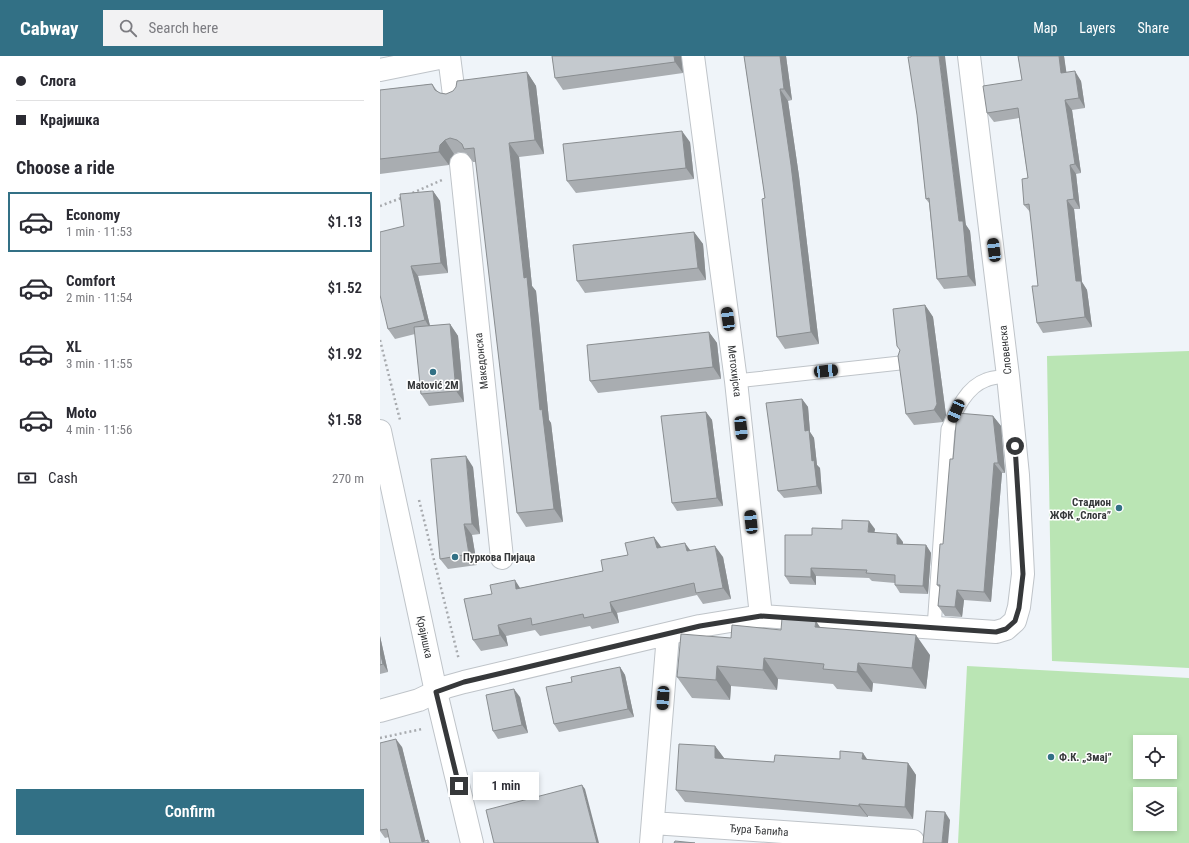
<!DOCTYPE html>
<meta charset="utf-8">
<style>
:root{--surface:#fff;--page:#f2f2f3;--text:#2b2b33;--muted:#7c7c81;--line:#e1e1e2;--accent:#327085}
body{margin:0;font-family:"Roboto Condensed",sans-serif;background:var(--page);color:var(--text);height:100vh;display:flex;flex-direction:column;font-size:15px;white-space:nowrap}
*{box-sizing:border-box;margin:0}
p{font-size:13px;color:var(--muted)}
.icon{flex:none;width:22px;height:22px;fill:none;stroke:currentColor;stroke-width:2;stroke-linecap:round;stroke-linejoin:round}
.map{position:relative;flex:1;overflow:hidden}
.panel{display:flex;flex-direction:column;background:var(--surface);width:380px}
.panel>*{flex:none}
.top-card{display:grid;align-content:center;height:88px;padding:0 16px;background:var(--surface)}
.buttons{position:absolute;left:753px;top:679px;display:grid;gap:8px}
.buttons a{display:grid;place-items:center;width:44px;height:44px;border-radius:0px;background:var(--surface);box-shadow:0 2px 6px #0003;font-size:20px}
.end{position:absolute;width:18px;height:18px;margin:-9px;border:5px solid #36383a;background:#fff;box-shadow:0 0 0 2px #fff}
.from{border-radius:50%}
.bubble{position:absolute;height:28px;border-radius:0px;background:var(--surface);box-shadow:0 2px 6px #0003;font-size:13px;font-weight:600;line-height:28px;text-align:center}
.car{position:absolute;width:12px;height:24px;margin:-12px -6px;border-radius:5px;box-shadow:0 0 3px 1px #0007;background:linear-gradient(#222 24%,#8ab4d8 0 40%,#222 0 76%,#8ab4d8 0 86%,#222 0)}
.top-card b{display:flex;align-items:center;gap:14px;height:38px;font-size:15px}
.top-card b+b{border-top:1px solid var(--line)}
.top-card i{width:10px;height:10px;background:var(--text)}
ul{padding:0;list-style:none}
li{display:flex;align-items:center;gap:12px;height:60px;margin:0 8px 6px;padding:0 8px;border:2px solid transparent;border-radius:0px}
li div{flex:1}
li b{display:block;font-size:15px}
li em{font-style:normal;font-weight:600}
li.selected{border-color:var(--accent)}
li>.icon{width:36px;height:36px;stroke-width:1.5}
h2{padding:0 16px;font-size:18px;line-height:48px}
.pay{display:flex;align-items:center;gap:10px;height:44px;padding:0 16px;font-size:15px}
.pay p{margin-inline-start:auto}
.primary-button{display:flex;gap:8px;margin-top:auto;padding:8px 16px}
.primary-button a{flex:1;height:46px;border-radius:0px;background:var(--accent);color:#fff;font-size:16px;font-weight:600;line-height:46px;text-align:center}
header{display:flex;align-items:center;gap:24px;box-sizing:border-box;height:56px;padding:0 20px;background:var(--accent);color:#fff}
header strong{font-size:19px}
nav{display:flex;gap:22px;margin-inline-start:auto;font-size:14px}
.search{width:280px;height:36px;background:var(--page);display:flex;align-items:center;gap:10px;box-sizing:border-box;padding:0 14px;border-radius:0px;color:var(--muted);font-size:15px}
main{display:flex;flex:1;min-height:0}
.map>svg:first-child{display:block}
</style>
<header>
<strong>Cabway</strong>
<div class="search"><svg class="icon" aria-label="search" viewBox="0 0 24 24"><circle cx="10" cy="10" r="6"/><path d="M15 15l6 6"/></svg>Search here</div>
<nav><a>Map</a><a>Layers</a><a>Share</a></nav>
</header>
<main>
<section class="panel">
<div class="top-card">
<b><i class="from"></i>Слога</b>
<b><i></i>Крајишка</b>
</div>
<h2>Choose a ride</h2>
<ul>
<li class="selected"><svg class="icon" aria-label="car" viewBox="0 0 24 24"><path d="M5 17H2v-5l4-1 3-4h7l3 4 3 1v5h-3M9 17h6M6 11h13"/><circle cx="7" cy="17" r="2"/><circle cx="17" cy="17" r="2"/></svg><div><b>Economy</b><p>1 min · 11:53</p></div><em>$1.13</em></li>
<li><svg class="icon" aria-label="car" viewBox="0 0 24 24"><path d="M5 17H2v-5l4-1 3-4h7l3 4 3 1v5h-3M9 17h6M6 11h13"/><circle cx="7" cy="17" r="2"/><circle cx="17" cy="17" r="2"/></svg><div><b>Comfort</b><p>2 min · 11:54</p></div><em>$1.52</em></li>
<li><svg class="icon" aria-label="car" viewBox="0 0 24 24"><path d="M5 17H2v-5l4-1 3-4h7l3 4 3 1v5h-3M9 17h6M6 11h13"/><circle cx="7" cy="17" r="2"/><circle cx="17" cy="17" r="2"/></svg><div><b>XL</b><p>3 min · 11:55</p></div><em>$1.92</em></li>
<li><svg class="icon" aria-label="car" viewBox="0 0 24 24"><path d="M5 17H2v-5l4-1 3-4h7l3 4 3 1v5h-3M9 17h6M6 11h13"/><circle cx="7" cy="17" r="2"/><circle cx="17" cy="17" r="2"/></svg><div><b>Moto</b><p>4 min · 11:56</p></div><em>$1.58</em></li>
</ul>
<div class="pay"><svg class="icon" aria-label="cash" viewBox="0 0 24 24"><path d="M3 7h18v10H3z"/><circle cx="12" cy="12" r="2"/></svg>Cash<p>270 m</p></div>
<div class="primary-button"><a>Confirm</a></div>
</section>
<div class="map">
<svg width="809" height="787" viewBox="0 0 809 787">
<rect width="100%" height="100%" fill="#eff4f9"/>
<path fill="#bae5b4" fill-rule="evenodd" d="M809,295V612L672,605L667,300Z
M587,610L809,622V787H578ZM760,686H790V716H760ZM760,738H790V768H760Z"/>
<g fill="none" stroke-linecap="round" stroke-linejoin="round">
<g stroke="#bfc4c9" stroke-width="15">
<path id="service" d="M356,325L520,307
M554,572L568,373C576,355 586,331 606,324C613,321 621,321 628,320"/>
</g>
<g stroke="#bfc4c9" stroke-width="24">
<path id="minor" d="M69,0L74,39
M313,0L356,325L381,560
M0,14L69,0
M81,108L122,502
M0,655L39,644L66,631L84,626L320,570L381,560L616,576L626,573L635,565L639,551L643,518L638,419L628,320L589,0
M273,767L533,785
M271,787L288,579"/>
</g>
<g stroke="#bfc4c9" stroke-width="24">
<path id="secondary" d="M0,375L56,636L92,787"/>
</g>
<path stroke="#a7aaae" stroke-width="2.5" stroke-dasharray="2 3" stroke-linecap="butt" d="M28,139L62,124
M0,150L24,141
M0,284L20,364
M39,444L79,604
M0,682L42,673"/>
<use href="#service" stroke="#fff" stroke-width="13"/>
<use href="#minor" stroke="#fff" stroke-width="22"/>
<use href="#secondary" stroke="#fff" stroke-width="22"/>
</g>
<path fill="#a9adb1" d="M172,0H301L303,17L183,34L175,22Z
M364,0H406L412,44L408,45L419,120L439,288L405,293L397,281L385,142Z
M638,0H684L686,17L701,25L705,52L692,54L701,117L696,118L700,153H694L702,226L707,234L712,271L663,277L657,267L658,230L650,156L644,149L648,122L639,62L614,66L607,57L642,24Z
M147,16L156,30L164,98L139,101L152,230L156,235L169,364L171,367L183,466L146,471L137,457L96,106H93L86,97L79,96L74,98L70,103L69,109L0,118V34L52,28L58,36L60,37L66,38Z
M537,59L586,169L590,175L596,230L564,233L557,223L549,147L546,143Z
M310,86L314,123L196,137L187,125Z
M53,135L60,145L68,217L38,220L50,270L70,268L78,280L84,346L49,350L41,338L35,278L15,283L8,273L24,170Z
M314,176L323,188L326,224L205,237L197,225Z
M545,249L553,261L566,359L563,366L534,369L526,358L520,294Z
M329,276L337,287L341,323L218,337L210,325Z
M422,343L428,351L430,376L434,382L437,409L440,412L442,438L404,442L398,435Z
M326,356L332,364L343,450L297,455L292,447Z
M613,360L621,370L625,415V417H622L611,546L584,544L582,561L565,560L558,550L560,532L557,529L563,488L573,403Z
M93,411L100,478L92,479L97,509L68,513L60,503Z
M495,473L494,477L523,486V488L546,489L551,497L548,538L520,537L515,529V527L492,525L489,522L436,520V529L410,528L405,520L432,479Z
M281,491L311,494L343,501L351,543L323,548L317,539L237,557L239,567L212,573L210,570L160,580L155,574L126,580L128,590L101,595L93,584L140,532L223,515L248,499Z
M440,571L550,599L546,633L493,627L492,636L457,633L453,628L398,623L397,634L351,630L350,644L312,642L297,621L351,582L401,574Z
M0,580L8,616L0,618Z
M240,611L245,619L254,661L179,676L174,668L192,626Z
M140,641L148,677L118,683L113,675Z
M0,687L22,691L45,785L48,784L50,787H10L9,781L5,782L0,775Z
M335,690L344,702V703L394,706L460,703L488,704L528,707L536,719L533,763L488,760V761L305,746L296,734Z"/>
<path fill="#898d90" d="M294,0H301L303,17L295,6Z
M400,0H406L412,44L404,33Z
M559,0H565L586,169L590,175L596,230L588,220L579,165Z
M679,0H684L688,27L681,17Z
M695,15L701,25L705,52L699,42Z
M147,16L156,30L164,98L155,84Z
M400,33L408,45L419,120L439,288L431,276Z
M685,44L692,54L701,117L695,108Z
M302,75L310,86L314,123L306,112Z
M65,84L74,98L70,103L69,109L59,96L60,89Z
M129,87L139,101L152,230L156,235L169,364L171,367L183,466L174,453L160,354L144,222Z
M690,109L696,118L700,153L694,143Z
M53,135L60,145L68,217L61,207Z
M687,144L694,153L702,226L707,234L712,271L705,261L696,225Z
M314,176L323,188L326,224L318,212Z
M31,210L38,220L51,274L45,264Z
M545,249L553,261L566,359L563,366L554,354Z
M70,268L78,280L84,346L76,335Z
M329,276L337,287L341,323L333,311Z
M422,343L428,351L430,376L434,382L437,409L440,412L442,438L437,430L425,375Z
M326,356L332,364L343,450L337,442Z
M613,360L621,370L625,417L618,407Z
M86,400L93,411L100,478L92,468Z
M614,407L622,417L611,546L604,536Z
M489,465L495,473L493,484L488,476Z
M84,468L92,479L97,509L89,498Z
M517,478L523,486L522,496L517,488Z
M274,481L282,492H277Z
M305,487L313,498L307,495Z
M546,489L551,497L548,538L543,530Z
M335,490L343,501L351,543L343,532Z
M431,512L436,520V529L431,521Z
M135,524L142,535L136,533Z
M577,534L584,544L582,561L575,551Z
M230,546L237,557L239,567L232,556Z
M436,565L450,586L435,571Z
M118,569L126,580L128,590L120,579Z
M536,579L550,599L546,633L532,612Z
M0,580L8,616L3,608L0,596Z
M384,602L398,623L397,634L383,614Z
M478,607L493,627L492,636L477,616Z
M337,610L351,630L350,644L336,624Z
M240,611L245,619L254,661L248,653Z
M134,633L140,641L148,677L142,669Z
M16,683L22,691L46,787L42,786Z
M335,690L344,702L343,714L335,702Z
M483,697L491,709L482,703Z
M528,707L536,719L533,763L525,751Z
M202,729L205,733L219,787H217Z
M479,748L488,760V761L479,750Z
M565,756L570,764L568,787H562Z"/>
<path fill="#c4c9ce" stroke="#898d90" d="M172,0H294L295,6L175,22Z
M364,0H400L404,33H400L411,109L431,276L397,281L382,143L385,142Z
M531,0H559L579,165H583L588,220L557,223L549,142L546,143L537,59L528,1H531Z
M638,0H679L681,17L695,15L699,42L685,44L695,108L690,109L694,143L687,144L696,225H701L705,261L657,267L652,230H658L649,148L644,149L642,123L648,122L638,52L607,57L603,30L642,24Z
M147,16L155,84L129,87L144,222L147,221L160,354L162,353L174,453L137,457L94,92L84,93L82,88L77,84L70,82L65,84L60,89L59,96L0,103V34L52,28L55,34L60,37L66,38L73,35L76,31L77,25Z
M302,75L306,112L187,125L183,88Z
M53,135L61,207L31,210L45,264L8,273L0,239V176L24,170L20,138Z
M314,176L318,212L197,225L193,189Z
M545,249L557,348L554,354L526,358L518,300L520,294L517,290L513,253Z
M70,268L76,335L41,338L34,271Z
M329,276L333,311L210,325L207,289Z
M422,343L425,375L429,374L432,405L434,404L437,430L398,435L386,347Z
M326,356L337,442L292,447L281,360Z
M577,357L613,360L618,405V407H614L604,536L577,534L575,551L558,550L560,529H557L560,488H563L570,403H573Z
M86,400L92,468H84L89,498L60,503L51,403Z
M462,464L489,465L488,476L517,478V488L546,489L543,530L515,529V519L486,517L487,514L431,512V521L405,520V479H432V472L462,473Z
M274,481L277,492L305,487L307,495L335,490L343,532L316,537L314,527L230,546L232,556L204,562L203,558L152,569L151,562L118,569L120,579L93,584L84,543L112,538L110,529L135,524L136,533L223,515L221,504L248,499L245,487Z
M402,562L436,565L435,571L536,579L532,612L478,607L477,616L443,613L444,608L384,602L383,614L337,610L336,624L297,621L301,578L351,582L352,569L401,574Z
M0,596L3,608L0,609Z
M240,611L248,653L174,668L166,631L192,626L191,621Z
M134,633L142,669L113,675L106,639Z
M16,683L42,786L48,784V787H10L7,773L0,774V687Z
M299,688L335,690V702L394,706L395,699L460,703V695L483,697L482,703L528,707L525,751L479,748V750L296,734Z
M202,729L217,787H114L106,754Z
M546,755L565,756L562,787H543Z
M295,785L315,787H294Z"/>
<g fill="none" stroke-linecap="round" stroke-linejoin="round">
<path stroke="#36383a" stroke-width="5" d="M79,730L56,636L84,626L320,570L381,560L616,576L626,573L635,565L639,552L643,518L635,390"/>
</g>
<g fill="#327085" stroke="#fff" stroke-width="1.5">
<circle cx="53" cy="316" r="4"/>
<circle cx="739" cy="452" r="4"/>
<circle cx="75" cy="501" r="4"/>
<circle cx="671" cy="701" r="4"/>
</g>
<g text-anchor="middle" stroke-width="3" stroke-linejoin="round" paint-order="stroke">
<g font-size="11" fill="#36383a" stroke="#fff">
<text transform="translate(625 294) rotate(-96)" y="4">Словенска</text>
<text transform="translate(101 305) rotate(-96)" y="4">Македонска</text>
<text transform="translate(355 315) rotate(83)" y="4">Метохијска</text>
<text transform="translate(45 581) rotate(78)" y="4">Крајишка</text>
<text transform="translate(379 774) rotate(4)" y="4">Ђура Ђапића</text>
</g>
<g font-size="11" font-weight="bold" fill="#36383a" stroke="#fff" text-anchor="start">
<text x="53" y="333" text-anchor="middle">Matović 2M</text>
<text x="731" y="450" text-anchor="end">Стадион<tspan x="731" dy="13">ЖФК „Слога”</tspan></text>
<text x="83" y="505">Пуркова Пијаца</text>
<text x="679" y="705">Ф.К. „Змај”</text>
</g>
</g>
</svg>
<div class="buttons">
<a><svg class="icon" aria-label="locate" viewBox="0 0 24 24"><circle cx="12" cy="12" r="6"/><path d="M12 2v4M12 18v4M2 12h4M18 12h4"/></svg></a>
<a><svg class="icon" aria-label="layers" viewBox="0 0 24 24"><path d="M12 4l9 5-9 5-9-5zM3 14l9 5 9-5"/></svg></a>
</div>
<i class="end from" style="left:635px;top:390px"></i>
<i class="end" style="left:79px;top:730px"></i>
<div class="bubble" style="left:93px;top:716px;width:66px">1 min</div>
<i class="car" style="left:614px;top:194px;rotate:353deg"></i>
<i class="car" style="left:348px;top:263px;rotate:352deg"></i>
<i class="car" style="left:446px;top:315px;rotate:84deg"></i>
<i class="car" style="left:576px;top:355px;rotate:203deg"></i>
<i class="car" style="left:361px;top:372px;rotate:174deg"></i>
<i class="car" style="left:371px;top:466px;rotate:354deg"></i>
<i class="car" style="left:283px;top:642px;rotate:184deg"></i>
</div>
</main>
